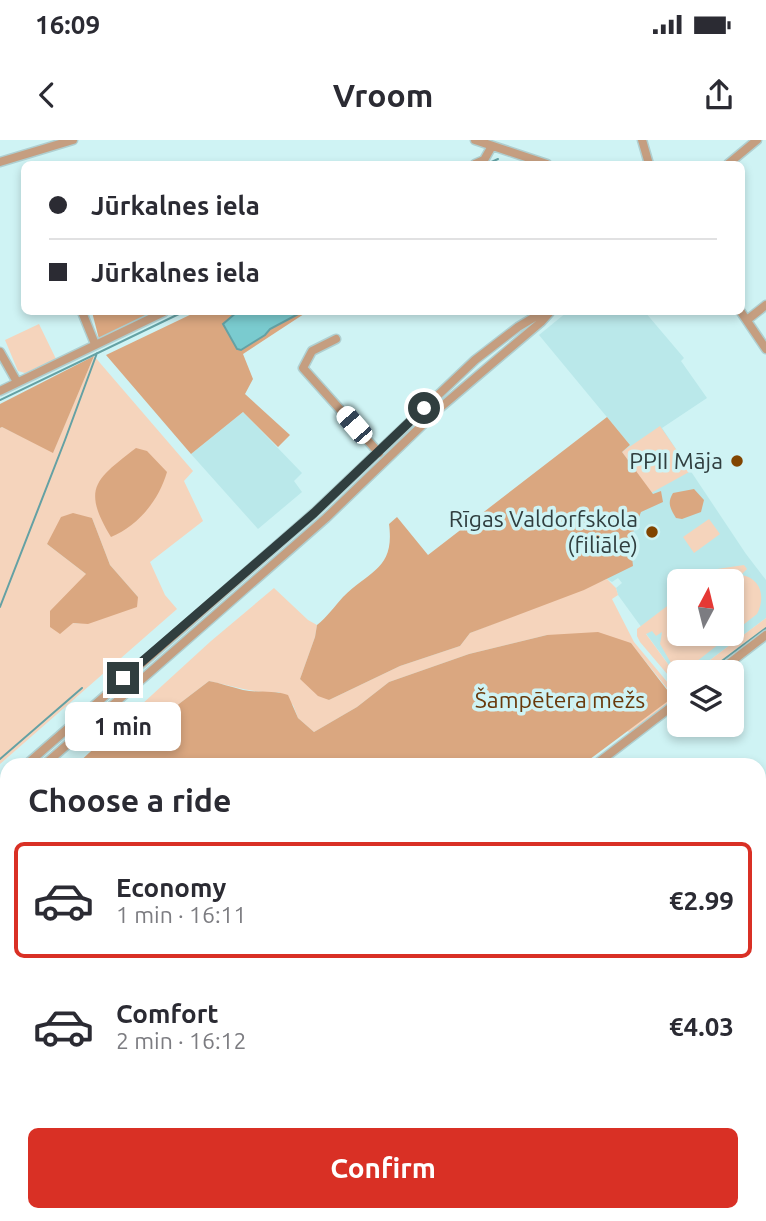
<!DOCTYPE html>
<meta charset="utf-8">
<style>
:root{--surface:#fff;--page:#f2f2f3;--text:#2b2b33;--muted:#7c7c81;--line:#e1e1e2;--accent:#d93025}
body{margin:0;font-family:Ubuntu,sans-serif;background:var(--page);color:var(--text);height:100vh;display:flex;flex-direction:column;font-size:26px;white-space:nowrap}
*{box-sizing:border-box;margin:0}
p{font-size:23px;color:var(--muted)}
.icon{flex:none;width:38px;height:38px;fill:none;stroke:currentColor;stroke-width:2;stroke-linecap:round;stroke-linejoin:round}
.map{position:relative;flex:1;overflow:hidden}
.details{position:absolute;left:0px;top:618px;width:766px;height:464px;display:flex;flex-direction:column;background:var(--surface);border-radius:21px 21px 0 0;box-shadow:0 4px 10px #0003}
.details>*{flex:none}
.guide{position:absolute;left:21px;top:21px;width:724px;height:154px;border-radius:10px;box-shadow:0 4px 10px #0003;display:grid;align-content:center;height:154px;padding:0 28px;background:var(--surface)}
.needle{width:46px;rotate:7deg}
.buttons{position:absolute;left:667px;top:429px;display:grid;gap:14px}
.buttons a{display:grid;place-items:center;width:77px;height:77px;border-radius:10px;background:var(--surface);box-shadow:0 4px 10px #0003;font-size:35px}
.end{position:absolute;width:32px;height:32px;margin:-16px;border:9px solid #303e3f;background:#fff;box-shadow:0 0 0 4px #fff}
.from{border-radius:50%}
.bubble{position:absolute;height:49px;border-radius:10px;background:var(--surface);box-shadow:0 4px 10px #0003;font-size:23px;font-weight:700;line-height:49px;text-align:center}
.car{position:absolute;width:21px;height:42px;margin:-21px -10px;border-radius:9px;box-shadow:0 0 5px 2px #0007;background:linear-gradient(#fff 24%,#345 0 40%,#fff 0 76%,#345 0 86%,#fff 0)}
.guide b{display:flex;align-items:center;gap:24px;height:66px;font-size:26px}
.guide b+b{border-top:2px solid var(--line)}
.guide i{width:18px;height:18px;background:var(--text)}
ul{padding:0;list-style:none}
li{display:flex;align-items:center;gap:21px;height:116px;margin:0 14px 10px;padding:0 14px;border:4px solid transparent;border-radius:10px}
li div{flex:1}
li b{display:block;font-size:26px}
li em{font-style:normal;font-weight:700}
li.active{border-color:var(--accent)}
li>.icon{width:63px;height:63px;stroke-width:1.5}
h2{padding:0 28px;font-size:32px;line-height:84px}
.cta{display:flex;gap:14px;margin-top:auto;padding:14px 28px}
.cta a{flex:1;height:80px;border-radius:10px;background:var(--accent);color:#fff;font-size:28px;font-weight:700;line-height:80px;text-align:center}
.status{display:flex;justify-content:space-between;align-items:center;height:49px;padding:0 35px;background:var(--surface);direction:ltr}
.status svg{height:19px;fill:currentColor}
header{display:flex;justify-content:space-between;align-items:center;height:91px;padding:0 28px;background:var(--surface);font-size:32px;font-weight:700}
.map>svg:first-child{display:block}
</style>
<div class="status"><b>16:09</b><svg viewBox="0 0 49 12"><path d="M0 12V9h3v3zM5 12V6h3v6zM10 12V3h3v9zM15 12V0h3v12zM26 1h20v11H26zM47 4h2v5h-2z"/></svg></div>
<header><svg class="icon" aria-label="back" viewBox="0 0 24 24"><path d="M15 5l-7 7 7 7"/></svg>Vroom<svg class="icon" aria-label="share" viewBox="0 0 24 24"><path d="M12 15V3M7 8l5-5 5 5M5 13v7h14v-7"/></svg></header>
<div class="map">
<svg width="766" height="1081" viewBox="0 0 766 1081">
<rect width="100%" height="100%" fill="#cff3f4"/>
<path fill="#bae8ea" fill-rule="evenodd" d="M567,172H645L684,218L681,221L707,258L662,288L746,414L766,440V478L694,532H679V539L618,455L616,448L622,443L618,438L612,442L607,439L556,369L630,305L539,195ZM679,441H732V494H679Z
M243,272L302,333L294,341L302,352L258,389L191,314Z
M7,863V1026L0,1021V882Z"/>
<path fill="#f5d4bc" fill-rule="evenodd" d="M39,184L56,219L25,233L18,231L5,200Z
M94,216L193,331L184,341L203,381L150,422L165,455L177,469L0,624V288L2,287L53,312ZM92,378L110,425L138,457C117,470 99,485 73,483L86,434L47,404Z
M660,286L691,331L651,353L622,312Z
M709,379L720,394L694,413L683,397Z
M744,425L747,429L741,435C761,438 766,457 757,474L696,522L686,527L671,523L660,504L662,492L656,496L652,491L646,494L679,539V548L640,502L637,496V489L679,457V494H732V441H700L717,429Z
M607,439L616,448L618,455L612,459L634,502L678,555L631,593L627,591L668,560L670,552L633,506L631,503L547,495L469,514L389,542L357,567L314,592L298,578L293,565L279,552C255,554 233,546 209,541L171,570L141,565L211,501L274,448L308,480L317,485L315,497L300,539L329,560L400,526L460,506L470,493Z
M766,478V492L712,532H694Z"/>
<path fill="#daa780" d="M92,172H156L99,199Z
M196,172H237L223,184L237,209L241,210L265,195L270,189L302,172H307L243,214L253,239L245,254L290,295L278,307L243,272L191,314L106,215Z
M94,216L53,313L2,287L0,288V264Z
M607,277L630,305L622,312L653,354L661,351L663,362L641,372L630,400L633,426L584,450L470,493L460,506L400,526L329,560L318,556L300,539L315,497L317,485C327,477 334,467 343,457C370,430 395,429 389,384L397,377L428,415Z
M136,308L147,311L167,332C159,360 138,386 111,397C81,348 96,339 136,308Z
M694,349L704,360L701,372L682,379L676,378C670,368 667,363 673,353Z
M73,373L92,378L110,425L138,457L137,467L88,484L73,483L60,494L50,487V471L86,434L47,404L61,377Z
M598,492L631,503L671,555L668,561L582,625H76L141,565L171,570L209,541C220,543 231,547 243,550C258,553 274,550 288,555L298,578L314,592L357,567L389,542L469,514L547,495Z
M7,688V808L0,801V695Z"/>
<path fill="#7acbcf" stroke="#64a1a4" stroke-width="2" d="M237,172H302L270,189L265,195L241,210L237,209L223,184Z"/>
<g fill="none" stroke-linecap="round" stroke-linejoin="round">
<path stroke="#64a1a4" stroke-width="2" d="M487,24L498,19
M0,260L183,172
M0,467L65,300L97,213
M707,532L766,488
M0,619L82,548
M0,809L7,815
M680,1081L684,1078"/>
<g stroke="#afcfd0" stroke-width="11">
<path id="minor" d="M475,0L547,24
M642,0L649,24
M0,22L73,0
M475,24L484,20L492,6
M728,24L757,0
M82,172L95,204
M741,172L766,209
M747,180L766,165
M336,199L312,211L303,228L379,313
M0,212L17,242
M0,251L164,172
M718,532L766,495
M26,625L314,373L475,220L518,187L543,172
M44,625L326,378L441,267L541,182L550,172
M595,625L679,561
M0,648L7,642
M0,665L7,658
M760,754L766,749
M0,826L7,832
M760,1025L766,1020
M760,1063L766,1071
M277,1074L284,1081
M89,1081L93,1074
M343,1081L352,1074
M690,1081L698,1074"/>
</g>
<use href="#minor" stroke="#c59e80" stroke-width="8"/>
</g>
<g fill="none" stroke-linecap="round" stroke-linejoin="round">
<path stroke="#303e3f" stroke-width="9" d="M123,538L314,373L424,268"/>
</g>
<g fill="#814400" stroke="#cff3f4" stroke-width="2.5">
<circle cx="737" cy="321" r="7"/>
<circle cx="652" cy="392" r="7"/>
</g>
<g text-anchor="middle" stroke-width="7" stroke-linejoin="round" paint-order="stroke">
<g font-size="23" fill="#303e3f" stroke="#cff3f4" text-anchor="end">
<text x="723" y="329">PPII Māja</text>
<text x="638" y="387">Rīgas Valdorfskola<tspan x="638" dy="26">(filiāle)</tspan></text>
</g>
<g font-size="23" fill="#69390b" stroke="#cff3f4">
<text x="560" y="568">Šampētera mežs</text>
</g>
</g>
</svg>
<div class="buttons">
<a><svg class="needle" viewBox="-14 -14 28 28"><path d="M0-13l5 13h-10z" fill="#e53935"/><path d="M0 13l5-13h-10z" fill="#7c7c81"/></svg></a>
<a><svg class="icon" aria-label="layers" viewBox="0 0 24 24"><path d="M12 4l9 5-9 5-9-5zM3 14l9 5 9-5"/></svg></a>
</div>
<i class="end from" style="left:424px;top:268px"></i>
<i class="end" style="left:123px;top:538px"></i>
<div class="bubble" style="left:65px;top:562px;width:116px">1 min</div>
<i class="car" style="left:354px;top:285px;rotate:319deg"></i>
<div class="guide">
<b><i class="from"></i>Jūrkalnes iela</b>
<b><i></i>Jūrkalnes iela</b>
</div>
<section class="details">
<h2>Choose a ride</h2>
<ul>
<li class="active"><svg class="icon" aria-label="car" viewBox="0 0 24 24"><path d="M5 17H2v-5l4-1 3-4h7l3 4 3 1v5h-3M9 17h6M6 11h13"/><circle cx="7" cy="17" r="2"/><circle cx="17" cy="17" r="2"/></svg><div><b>Economy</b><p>1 min · 16:11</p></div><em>€2.99</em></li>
<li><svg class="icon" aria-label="car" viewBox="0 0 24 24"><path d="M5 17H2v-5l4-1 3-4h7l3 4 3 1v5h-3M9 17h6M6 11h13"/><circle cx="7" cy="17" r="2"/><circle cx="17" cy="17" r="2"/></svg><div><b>Comfort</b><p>2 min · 16:12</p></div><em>€4.03</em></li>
</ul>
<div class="cta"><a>Confirm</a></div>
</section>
</div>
